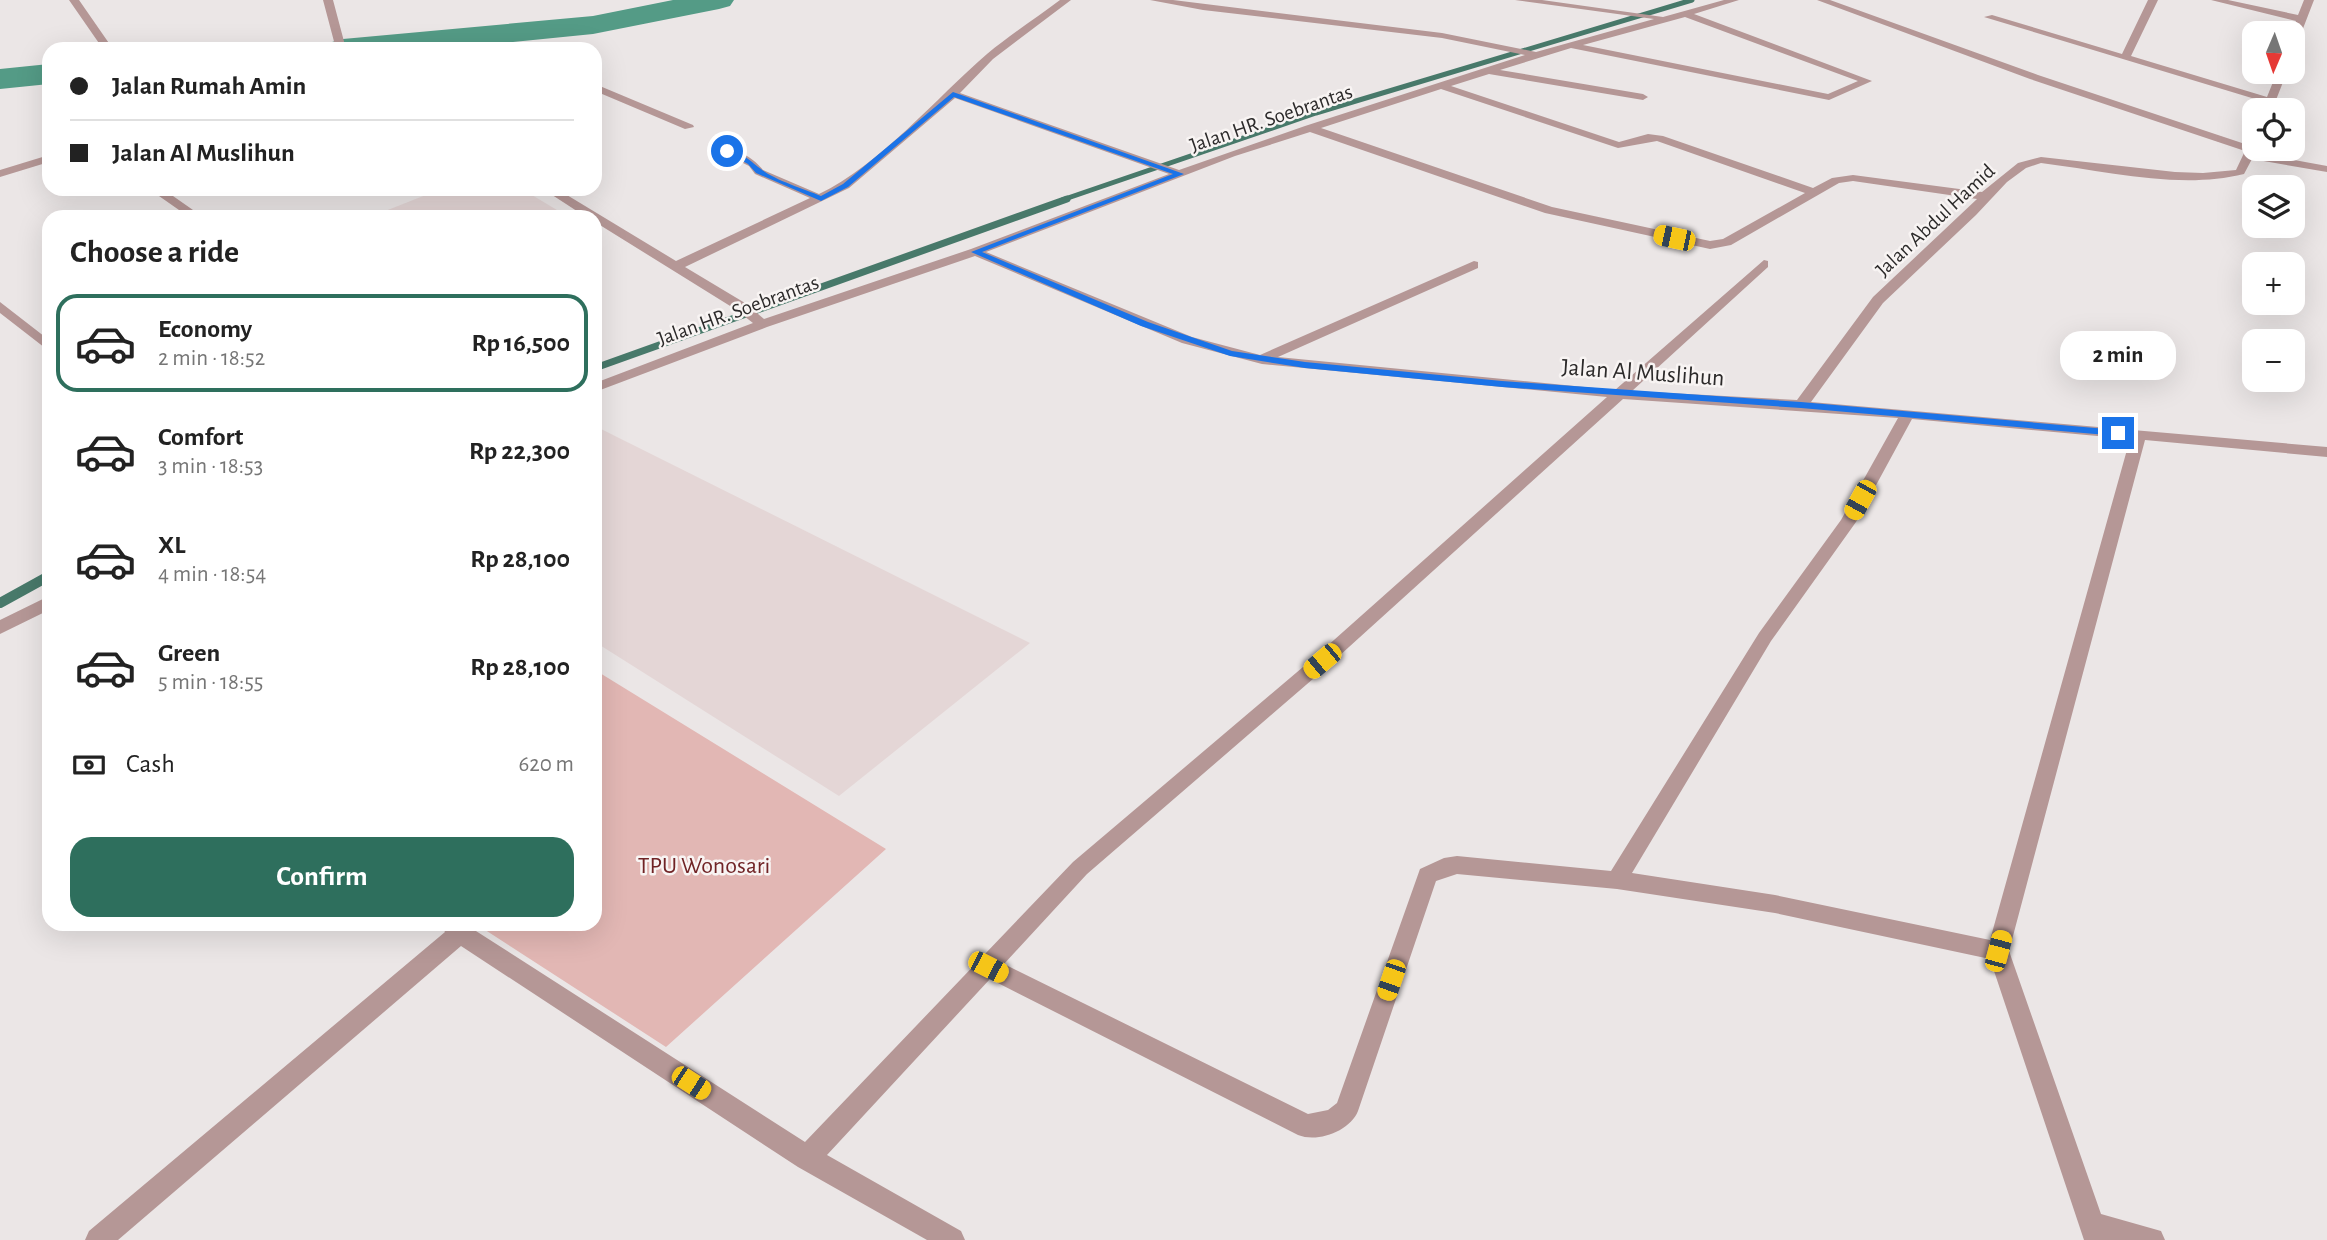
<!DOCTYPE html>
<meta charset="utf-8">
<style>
:root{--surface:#fff;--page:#f6f6f6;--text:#222;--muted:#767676;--line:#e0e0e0;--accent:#2e6f5d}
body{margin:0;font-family:"Alegreya Sans",sans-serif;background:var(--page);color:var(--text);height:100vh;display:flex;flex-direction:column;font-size:26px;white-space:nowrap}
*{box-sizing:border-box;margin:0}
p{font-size:23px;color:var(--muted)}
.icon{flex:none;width:38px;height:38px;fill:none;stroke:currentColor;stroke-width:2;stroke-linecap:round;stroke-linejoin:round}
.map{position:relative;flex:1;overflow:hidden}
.drawer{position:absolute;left:42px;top:210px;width:560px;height:721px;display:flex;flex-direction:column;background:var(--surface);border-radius:21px;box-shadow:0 7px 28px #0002}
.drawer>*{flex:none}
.guide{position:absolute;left:42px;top:42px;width:560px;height:154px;border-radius:21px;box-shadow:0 7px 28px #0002;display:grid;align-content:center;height:154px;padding:0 28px;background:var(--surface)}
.needle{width:46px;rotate:182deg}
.tools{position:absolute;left:2242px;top:21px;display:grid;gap:14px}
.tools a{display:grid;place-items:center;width:63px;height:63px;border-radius:14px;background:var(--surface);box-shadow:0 7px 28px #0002;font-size:35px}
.end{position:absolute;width:32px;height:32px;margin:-16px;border:9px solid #1a73e8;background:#fff;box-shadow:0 0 0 4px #fff}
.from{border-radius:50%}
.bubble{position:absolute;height:49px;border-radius:21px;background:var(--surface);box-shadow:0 7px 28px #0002;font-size:23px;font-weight:700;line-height:49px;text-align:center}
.car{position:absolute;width:21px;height:42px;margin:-21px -10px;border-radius:9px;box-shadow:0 0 5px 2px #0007;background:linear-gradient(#f5c518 24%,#345 0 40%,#f5c518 0 76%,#345 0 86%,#f5c518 0)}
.guide b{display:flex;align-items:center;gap:24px;height:66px;font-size:26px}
.guide b+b{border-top:2px solid var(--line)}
.guide i{width:18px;height:18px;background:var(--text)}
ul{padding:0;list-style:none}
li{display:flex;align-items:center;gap:21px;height:98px;margin:0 14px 10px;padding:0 14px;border:4px solid transparent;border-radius:21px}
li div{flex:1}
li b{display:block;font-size:26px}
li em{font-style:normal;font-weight:700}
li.selected{border-color:var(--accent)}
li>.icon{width:63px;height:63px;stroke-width:1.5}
h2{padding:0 28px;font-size:32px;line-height:84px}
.pay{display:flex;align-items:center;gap:18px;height:77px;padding:0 28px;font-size:26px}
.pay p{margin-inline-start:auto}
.button{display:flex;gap:14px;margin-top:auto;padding:14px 28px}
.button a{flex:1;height:80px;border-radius:21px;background:var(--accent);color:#fff;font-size:28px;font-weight:700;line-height:80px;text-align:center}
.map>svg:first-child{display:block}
</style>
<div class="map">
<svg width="2327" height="1240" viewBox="0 0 2327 1240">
<rect width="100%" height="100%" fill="#ebe6e6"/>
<path fill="#e4d6d6" d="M441,189H522L567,216L370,217Z
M595,426L1030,643L839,796L595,642Z"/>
<path fill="#e2b7b4" d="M595,670L886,849L666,1047L476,924H595Z"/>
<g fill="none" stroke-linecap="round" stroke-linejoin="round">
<path stroke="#48796a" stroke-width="5" d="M1062,200L1316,113L1692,0"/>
<path stroke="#48796a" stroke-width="7" d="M595,368L1067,199"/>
<path stroke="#48796a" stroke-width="10" d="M0,603L49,576"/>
<path fill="#549b86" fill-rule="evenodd" d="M673,0H734L730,6L719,9L593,34L441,49H327L332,42L343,39L593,16Z
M49,64V84L0,89V69Z"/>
<path fill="#b59796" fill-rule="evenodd" d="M69,0H79L113,49H103Z
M323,0H333L346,49H336Z
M1060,0H1071L993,59L960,93L1179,170L1305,126L1525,55L1442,38L1203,10L1150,0H1173L1442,33L1536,52L1654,19L1515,0H1542L1663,17L1724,0H1739L1694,14L1872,81L1829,100L1571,48L1500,70L1643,94L1648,97L1643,100L1489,74L1451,86L1619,142L1648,134L1663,136L1813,188L1832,178L1853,175L1982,192L2018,163L2041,157L2175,172L2203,173L2236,170L2245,151L2030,79L1817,0H1830L2038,75L2248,145L2254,142V149H2258L2255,153L2327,166V172L2252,159L2244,174C2180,190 2106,171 2041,163L2026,168L2007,182L1976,215L1883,303L1811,402L2327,447V457L2145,440L2009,951L2101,1214L2161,1231L2165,1240H2084L1990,959L1775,913L1617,889L1457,874L1436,881L1358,1111C1350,1131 1318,1143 1298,1135L990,979L827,1155L961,1231L965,1240H927L798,1167L461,946L118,1240H85L89,1231L445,932L440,924H465L805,1142L1073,862L1316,656L1607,397L1262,364L1182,343L975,256L767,327L595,392V383L753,323L735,309L595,222V217H586L543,189H557L676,261L810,198L755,174L749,166L723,153V149C737,148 755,159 763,170L819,194C880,165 936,98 987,54C1010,35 1036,18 1060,0ZM1685,17L1858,81L1828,94L1583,45ZM1441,89L1618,148L1657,141L1805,193L1723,239L1710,241L1552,207L1321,128ZM955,98L1169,174L971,249L764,319L745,303L685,267L849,188ZM1310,132L1545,213L1710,249L1731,245L1839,183L1853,181L1977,199L1873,297L1797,400L1632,391L1768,267V261L1764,260L1615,390L1278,357L1478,268V262L1474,261L1260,355L1192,337L986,252L1235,156ZM1623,399L1898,418L1841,520L1759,633L1611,871L1457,856L1444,858L1420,869L1337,1103L1328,1110L1308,1114L1004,964L1087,874L1328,666ZM1912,419L2130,439L1990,940L1775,895L1632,873L1771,641L1856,522Z
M2148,0H2158L2131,56L2267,97L2277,72H2287L2272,110H2262L2265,102L1984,17L1992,15L2122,54Z
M2211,0H2228L2298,15L2304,0H2314L2297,44L2292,47L2291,33L2296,21Z
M595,84L693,125L694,127L685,129L595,91Z
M49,155V162L0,177V170Z
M149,189H163L203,217H189Z
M0,302L49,340V351L0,313Z
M49,596V610L0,634V620Z"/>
</g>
<path fill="#1a73e8" d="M953,92L1184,174L982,252L1148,322L1232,351L1305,362L1502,381L1801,402L2118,430L2123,433L2118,436L1801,408L1502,387L1305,368L1230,356L1141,326L971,252L1173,174L954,97L848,187L821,201L756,173L748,164L724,151C736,146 751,162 761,169C774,180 804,189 821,196L843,184Z"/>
<g text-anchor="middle" stroke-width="5" stroke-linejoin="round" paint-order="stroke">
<g font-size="21" fill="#2c2a2a" stroke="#f8f4f3">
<text transform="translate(1271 118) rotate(-19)" y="7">Jalan HR. Soebrantas</text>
<text transform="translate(1935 220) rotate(-43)" y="7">Jalan Abdul Hamid</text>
<text transform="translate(738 310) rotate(-20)" y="7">Jalan HR. Soebrantas</text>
</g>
<g font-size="24" fill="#2c2a2a" stroke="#f8f4f3">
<text transform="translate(1643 372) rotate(4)" y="8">Jalan Al Muslihun</text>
</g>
<g font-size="24" fill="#702325" stroke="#f8f4f3">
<text x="704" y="873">TPU Wonosari</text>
</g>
</g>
</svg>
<div class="tools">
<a><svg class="needle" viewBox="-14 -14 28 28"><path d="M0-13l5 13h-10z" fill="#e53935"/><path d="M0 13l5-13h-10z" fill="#767676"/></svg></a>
<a><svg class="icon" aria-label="locate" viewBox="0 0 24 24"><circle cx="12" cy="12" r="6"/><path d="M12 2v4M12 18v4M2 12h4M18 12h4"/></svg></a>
<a><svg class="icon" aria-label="layers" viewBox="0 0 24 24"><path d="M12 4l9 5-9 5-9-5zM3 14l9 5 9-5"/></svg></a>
<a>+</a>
<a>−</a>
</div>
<i class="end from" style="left:727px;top:151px"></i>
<i class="end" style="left:2118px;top:433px"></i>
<div class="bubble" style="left:2060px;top:331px;width:116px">2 min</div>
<i class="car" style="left:1674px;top:238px;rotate:282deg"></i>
<i class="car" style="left:1860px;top:500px;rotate:209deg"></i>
<i class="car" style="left:1322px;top:661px;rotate:230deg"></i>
<i class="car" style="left:1998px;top:951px;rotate:15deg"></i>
<i class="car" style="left:988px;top:967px;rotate:117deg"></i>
<i class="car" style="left:1391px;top:980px;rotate:199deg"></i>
<i class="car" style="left:691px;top:1083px;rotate:123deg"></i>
<div class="guide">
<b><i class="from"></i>Jalan Rumah Amin</b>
<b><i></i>Jalan Al Muslihun</b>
</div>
<section class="drawer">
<h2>Choose a ride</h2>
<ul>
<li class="selected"><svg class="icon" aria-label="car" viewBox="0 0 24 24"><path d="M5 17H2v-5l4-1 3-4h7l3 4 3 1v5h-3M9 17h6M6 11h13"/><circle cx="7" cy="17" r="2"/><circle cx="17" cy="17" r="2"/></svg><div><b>Economy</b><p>2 min · 18:52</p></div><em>Rp 16,500</em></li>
<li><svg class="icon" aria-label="car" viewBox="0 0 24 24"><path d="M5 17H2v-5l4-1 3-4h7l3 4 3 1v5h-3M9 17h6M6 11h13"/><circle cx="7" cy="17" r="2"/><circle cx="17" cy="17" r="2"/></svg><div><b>Comfort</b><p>3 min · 18:53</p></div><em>Rp 22,300</em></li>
<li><svg class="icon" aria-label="car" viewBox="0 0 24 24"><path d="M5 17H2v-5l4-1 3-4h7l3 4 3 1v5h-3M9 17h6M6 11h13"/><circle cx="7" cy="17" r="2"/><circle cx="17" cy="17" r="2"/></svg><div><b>XL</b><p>4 min · 18:54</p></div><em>Rp 28,100</em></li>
<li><svg class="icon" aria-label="car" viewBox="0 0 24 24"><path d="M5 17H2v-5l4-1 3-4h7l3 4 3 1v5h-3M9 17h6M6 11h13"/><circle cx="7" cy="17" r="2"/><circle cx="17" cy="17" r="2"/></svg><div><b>Green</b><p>5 min · 18:55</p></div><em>Rp 28,100</em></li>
</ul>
<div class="pay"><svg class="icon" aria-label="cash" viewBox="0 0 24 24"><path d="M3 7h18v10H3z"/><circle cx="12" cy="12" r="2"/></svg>Cash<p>620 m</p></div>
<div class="button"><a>Confirm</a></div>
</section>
</div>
